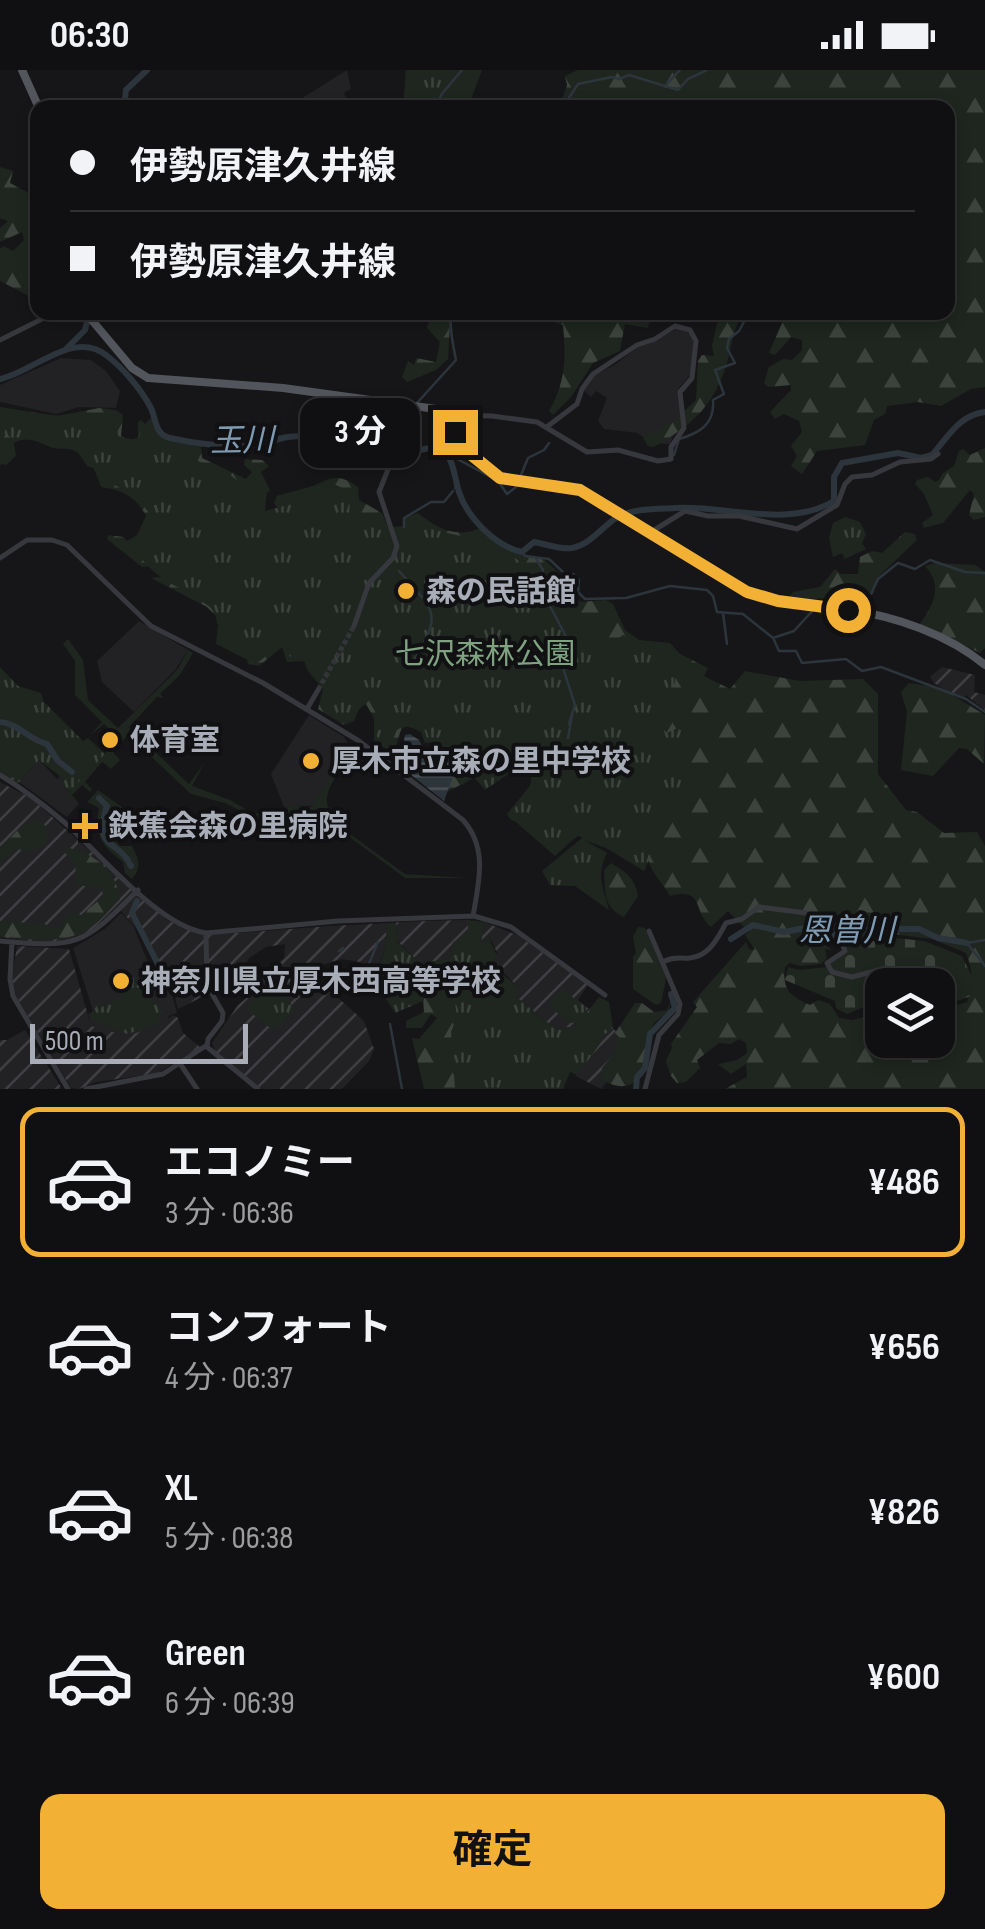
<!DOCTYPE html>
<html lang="ja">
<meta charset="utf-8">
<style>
:root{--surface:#101012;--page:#1e1e20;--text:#f1f3f6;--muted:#9c9d9f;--line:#303032;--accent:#f2b134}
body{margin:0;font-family:"Sofia Sans Condensed","Noto Sans JP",sans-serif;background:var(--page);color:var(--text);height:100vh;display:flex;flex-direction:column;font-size:38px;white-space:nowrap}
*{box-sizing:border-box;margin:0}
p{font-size:32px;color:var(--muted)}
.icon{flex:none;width:55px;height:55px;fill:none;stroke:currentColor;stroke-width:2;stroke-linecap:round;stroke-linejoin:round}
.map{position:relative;height:1019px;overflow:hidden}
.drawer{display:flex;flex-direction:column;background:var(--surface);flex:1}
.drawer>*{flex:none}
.hud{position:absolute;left:30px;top:30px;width:925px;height:220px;border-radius:20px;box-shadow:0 5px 15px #0003,0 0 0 2px var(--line);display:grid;align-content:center;height:220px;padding:0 40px;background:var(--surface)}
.buttons{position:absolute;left:865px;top:898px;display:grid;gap:20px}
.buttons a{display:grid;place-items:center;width:90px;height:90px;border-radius:20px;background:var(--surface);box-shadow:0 5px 15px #0003,0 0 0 2px var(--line);font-size:50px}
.scale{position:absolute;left:30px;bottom:25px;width:218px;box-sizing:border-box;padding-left:10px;border:5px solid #a8adb8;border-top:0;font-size:28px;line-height:35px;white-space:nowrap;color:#a8adb8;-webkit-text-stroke:8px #111113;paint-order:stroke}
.end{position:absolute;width:45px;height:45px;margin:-22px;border:12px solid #f2b134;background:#111;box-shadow:0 0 0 5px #111}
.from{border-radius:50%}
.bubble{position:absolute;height:70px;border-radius:20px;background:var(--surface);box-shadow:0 5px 15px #0003,0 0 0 2px var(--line);font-size:32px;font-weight:700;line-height:70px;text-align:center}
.hud b{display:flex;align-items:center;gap:35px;height:95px;font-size:38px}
.hud b+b{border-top:2px solid var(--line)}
.hud i{width:25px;height:25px;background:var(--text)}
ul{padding:18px 0 0;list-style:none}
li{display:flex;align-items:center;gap:30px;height:150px;margin:0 20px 15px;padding:0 20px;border:5px solid transparent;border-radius:20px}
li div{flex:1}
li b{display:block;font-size:38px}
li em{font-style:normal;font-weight:700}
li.on{border-color:var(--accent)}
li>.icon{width:90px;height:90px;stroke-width:1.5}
.button{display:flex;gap:20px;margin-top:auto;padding:20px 40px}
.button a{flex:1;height:115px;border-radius:20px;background:var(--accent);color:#111;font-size:40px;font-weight:700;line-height:115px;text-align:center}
.status{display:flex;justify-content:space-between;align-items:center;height:70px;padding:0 50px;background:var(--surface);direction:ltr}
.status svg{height:28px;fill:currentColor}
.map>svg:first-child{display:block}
</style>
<div class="status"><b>06:30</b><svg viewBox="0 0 49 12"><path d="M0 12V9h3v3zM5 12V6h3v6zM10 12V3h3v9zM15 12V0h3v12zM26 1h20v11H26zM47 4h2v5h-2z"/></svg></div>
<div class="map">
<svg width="985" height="1019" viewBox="0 0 985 1019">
<defs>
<pattern id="industrial-furrows" width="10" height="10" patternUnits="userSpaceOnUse" patternTransform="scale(2.5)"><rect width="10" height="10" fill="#222225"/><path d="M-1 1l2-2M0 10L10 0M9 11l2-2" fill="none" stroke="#3f3f43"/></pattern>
<pattern id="forest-firs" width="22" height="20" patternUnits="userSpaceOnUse" patternTransform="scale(2.5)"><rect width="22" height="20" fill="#1e261f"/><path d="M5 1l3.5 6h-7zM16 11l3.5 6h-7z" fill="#3c433d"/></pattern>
<pattern id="cemetery-stones" width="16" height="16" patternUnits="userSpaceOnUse" patternTransform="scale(2.5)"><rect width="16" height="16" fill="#1e261f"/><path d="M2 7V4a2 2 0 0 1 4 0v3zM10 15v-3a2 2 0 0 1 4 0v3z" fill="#3c433d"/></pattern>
<pattern id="park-tufts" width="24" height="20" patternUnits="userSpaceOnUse" patternTransform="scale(2.5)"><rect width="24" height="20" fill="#1e261f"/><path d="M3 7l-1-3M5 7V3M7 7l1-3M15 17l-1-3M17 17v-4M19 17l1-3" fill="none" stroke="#3c433d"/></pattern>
<pattern id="water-rules" width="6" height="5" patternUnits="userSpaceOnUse" patternTransform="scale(2.5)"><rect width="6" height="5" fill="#2c353c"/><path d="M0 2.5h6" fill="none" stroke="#485056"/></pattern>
</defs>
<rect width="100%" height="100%" fill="#161618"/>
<path fill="#222225" d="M347,0L351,19L344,23L351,37L292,38L291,35Z
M677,258L690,263L694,274L691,304L678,319L681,345L670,374L652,373L637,363L604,359L598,351L607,328L596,321L591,327L583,320L593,306L616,294L639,276L658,270Z
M61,288L91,290L106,301L120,321L116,338L79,337L56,344L0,332V315Z
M139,551L188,580L176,599L134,642L102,612L97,591Z
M309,645L344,667L351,678L316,733L311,736L284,737L271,704Z
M39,690L57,709L60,706L65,710L62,715L79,734L67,747L19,712Z
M121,843L133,855L151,900L172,925L177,943L170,945L164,954L154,957L152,963L106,970L91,956L88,944L93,941L73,878L105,859Z"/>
<path fill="url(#industrial-furrows)" d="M942,597L975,605L974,622L985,625V640L966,625L964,627L947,621L934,613L930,607Z
M0,712L31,728L166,849L184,859L211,865L330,856L425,851L468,850L484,852L517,865L588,915L578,930L590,940L578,956L555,959L515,926L518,917L498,897L489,894L497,883L491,870L492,867L481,873L484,852L468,850V860L453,873L450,889L420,893L397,871L396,853H386L387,873L374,911L368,897L360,892L341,889L307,900L364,951L374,979L369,991L342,1019H262L215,982L212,973L238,935L250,925L255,911L284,888L285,874L266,877L249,888L247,892L216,908L205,916L208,924L178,939L173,919L144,866L118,838L87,863L68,871L37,872L0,867Z
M17,876L69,879L91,956L127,966L160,955L173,945L178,948L183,963L200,977L158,1003L97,1012L79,1019L71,1018L16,926L12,907Z
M611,957L622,966L609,1009L601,1019L576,1006L601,962Z
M25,960L62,1019H0V970H7Z"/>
<path fill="#1e261f" d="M68,569L83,590L88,630L118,658L177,600L188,580L193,583L180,605L160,624L164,628L157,627L129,657L189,714L205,692L192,716L230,730L254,744L292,736L311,737L354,673L358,675C349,689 324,716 327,733C329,743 341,751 348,757L346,761L405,804L468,808H405L321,746L293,742L257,749L225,733L191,724L128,665L112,681L120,690L111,699L102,692L85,712L92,719L90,722L82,715L72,725L79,733L67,724L119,668L104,654L90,665L102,652L75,625V591L63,574Z
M98,720L122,737L114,752L111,766L120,776H132C139,789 142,797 132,809L125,803L123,792C102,777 94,764 99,738L87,732Z"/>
<path fill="url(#forest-firs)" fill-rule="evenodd" d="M578,0H985V317L971,319L941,336L918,332L887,336L885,344L874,350L865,375L817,381L802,404L791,396L797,386L791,376L802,362L799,351L784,344L775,349L770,342L791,320V315L768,317L764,313L769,297L783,289L792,290L802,280V270L791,267L775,285L769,283L785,246L783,243L948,242V38L540,37L563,27L567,15L565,6Z
M0,97L13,101L10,113L34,126L37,125V230L0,211V179L3,176L13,181L24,170L22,162L0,172V158L8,151L0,148Z
M431,243H455L450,253L448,289L436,300L407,312L402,307L408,291L414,295L416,288L436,292L440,272L427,258Z
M550,243V242L654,243L647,258L625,254L620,281L593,293L571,327L553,345L549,341C566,312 566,288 563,255L546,249Z
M712,243H743C732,260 732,277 726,296C713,337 690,357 653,377L648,376L643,368L675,350L696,330L698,291L702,285L714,286L712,276L718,249Z
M0,337L57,346L99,338L116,340L123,345L121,366L129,370L138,368V352L141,350L145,354L152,347L161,367L201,374L202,388L246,409L252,402L244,395L245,389L262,390L269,396L261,402L270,420L267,423L264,442L279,440L274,433L277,426C285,423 293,422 302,419C326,414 332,398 358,417L359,430L382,443L392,467L405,457V447L418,443C436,458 457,469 480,458L511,480L545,490L561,505L574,506L575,522L580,532L606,530L613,534L625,560L639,570L670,573L680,584L708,598L704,606L730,619L745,601L800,611L863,609L878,624V704L906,740L917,742L944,763L977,762L985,776V1019H725L747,1007L746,994L731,1004L718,994L737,990L747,983L746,973L739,969L731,974L719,973L697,990L700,998L686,1012L677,1013L671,1006L666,991L672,978L671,974L697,937L693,932L746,872L749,879L755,880L745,865L749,862L728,841L711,857C692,841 705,817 670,826C662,812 653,805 648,790L580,765L571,770L511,750L507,744L530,716L532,704C501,680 470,714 442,724L430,694L452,705L459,699L460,689L436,672L425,673L421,662C395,648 403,665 394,680L386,679L374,671V648L366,634L359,639L354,651L344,655L318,639L323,619L308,601L304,591L287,592L282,577L259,596L248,594L246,583L217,553L216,546L207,537L151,508L167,506L152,496L142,497L107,469L108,465L123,467L127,471L137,465L146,446C136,426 122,420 101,417C88,371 58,369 15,369L7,393L0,395ZM832,843L839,847L846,866L853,874L893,864L932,869L966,883C973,900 974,916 967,932L949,938L945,932C937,944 938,955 938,970H882V953L874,945L852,950L839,948L830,934L818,930L810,935C790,926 782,920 785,897L790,893L801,896L821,894L827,888L825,879L832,880L819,870L820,852Z
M985,378V447L974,450L969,445L974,424L970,420L943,453L924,458L922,453L933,445L924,424L915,414L917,410L928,407L935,412L939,410L943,403L954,396L959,381L963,379L970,385Z
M905,462L915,464L917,470L877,508L873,524C845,525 817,532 790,526L793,522L820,517L835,499L841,504H858L860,487L872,481L882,483Z
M936,493L975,495L985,502V578L980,583L920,554C933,535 944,516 925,496Z
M909,613L941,618L985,645L984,694L967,679L959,678L933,706L901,700L907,642L901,622Z
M38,750L47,757L46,773L30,782L17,779L0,791V778L20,758Z
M69,778C94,783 117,802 120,829C111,838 101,851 90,858C64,875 29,870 0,866V851L45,854L51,859L62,857L65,845L73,842L81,845L103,827L102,818L77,815L75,793L65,783Z
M611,793C626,802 635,808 638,826L624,847C603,838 605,820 604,800Z
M638,857L645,858L666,908L661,933L656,935L633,919V887L636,883L633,867Z
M460,915L464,1019H424L412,968L419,969L437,948L431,944L422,958H406V951L424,942L423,928L435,919Z
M670,932L669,941L654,953L648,965L644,1005C629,1019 619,1019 602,1010V998L615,982L619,967L615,963L635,933H642L654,942L667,940Z"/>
<path fill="url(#cemetery-stones)" d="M895,868L924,871L962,886L973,909L969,927L950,933L944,927L940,929L941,938L938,941V915H882V950L871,934L847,944L836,938L835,931L785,910L788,897L799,900L828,897V893L846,882V875Z"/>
<path fill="url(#park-tufts)" d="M406,0H482L468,37H403Z
M22,342L117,352L118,366L137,371L142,358L159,375L197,388L198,391L229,404L260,428H266L265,441L284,436V430L331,413L352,422L349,440L371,448L382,458L413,455L491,473L564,519L586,564L608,575L623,565C643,575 663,576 680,590L674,615L653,649L667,663L690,652L700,666L684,694L706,704L701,712C653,724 663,766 644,801L606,778L584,770L607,783C595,806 604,820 609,840L575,816L550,815L542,801L582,768L578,765L555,786L509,746L534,712L529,704L518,697L485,720L474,707L462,715L456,706L466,689L437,670L427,669L425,661L411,652L397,660L390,676L377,668V645L369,631L355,635L350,647L344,649L323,637L328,616L299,585L292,589L281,574L256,594L216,574L219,545C193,519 152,513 135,478L148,462L152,448C141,428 125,422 107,410C99,404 97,398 87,396C84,391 81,386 77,382C69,377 61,380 53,378C39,373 28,365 14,373L16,386L5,396L10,367L4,363L9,352Z
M845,447L860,452L866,464L862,473L866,479L845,489L842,483L833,487L829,468L833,453Z
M0,597L18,616L41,623L44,632L83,671L88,668L105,684L69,722L61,714L65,710L39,690L18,713L0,703Z
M468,850L484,852L481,873L493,867L490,871L497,886L490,894L518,917L516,927L555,959L578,956L581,952L570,953L551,938L550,930L563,920L586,937V944L599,927L609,932L613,958L601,967L602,971L577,1005L570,1002L563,1019H455L451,962L457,946L454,926L445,920L426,925L423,931L395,943L375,911L387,873L386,853H396L397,872L420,893L450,889L453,873L468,860Z
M279,900L287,910L284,920L294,940L280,958L269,957L245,938Z
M130,901L138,916L146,915L162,943L156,955L127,964L93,950L91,944L98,934L100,938L123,927L117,908Z"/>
<path fill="url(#water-rules)" d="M410,664L419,670L427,686L437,674L459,690L444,731L400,696L407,695L412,690L404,670L405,665Z"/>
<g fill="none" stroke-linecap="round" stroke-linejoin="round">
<path stroke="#2c353c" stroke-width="2.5" d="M667,14L680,0
M437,38L441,25L462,0
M557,38L567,31L578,14L612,7L619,9L629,5L678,20L688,9L707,0
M417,333L456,290C453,275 449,257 451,242
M329,377L354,360L373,359L412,340
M448,384L498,411L507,424L516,417
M674,385L679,369C700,363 715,354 713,330L724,324L715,300L735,293L727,278L729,269L739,261L745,250L760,248L759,242
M519,410L528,388L544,380L549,373
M455,418L457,417
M404,457V448L431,432H444L453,421
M522,482L525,486L549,489L564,503L573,504L579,510L578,522L585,529L626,528L670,516L707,520L713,526L717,542L743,544L773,568L794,561L816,537
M535,487L543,500V523L569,572L563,598L575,635L569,654
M399,501C435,542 443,542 414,590
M822,533L847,526L871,524L878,509L898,493L915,499L930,490L965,502L985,503
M723,543L727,574
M774,570L779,581H796L802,593L846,589L862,601L881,597L966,629L985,642
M568,668L572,645
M985,870L967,873L985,896
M339,881L343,878
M368,896L378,872
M390,954L402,1019"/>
<path stroke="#2c353c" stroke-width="6" d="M124,38L126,20L147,0
M67,278L85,260L89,244
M0,309C32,303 73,259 106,285C123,298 141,319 151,338C156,349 155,365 170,368C192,373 223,377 246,376C266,375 286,363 306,367C327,372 340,393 360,395C389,398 414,376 441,377C454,389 454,406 459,422C467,447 495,476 522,482L534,472C546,474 561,480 572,478C590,475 602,457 616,448C633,438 657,439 676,438C727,435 787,459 834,431V407L842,393L898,383L921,388L932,385C948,367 959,345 985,342
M0,652C18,653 29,670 47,674L58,691L72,702
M99,728L107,736C92,781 119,769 131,796
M137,831L132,843L169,916
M731,869L753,855L784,862L805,858L830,866L870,859H919L938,868L967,873
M636,1019L637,1007L645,998L650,964L675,938L671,924"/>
<path stroke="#333438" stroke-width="5" stroke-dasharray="5 2.5" stroke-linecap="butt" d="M318,620L354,556"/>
<path stroke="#37383d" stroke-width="5" d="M0,270L56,242
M446,345L492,346L537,352L587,382L618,380L658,391L671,389V377L684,358L680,322L692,308L696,271L690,260L675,256L655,269L637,275L593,304L582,319L577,334L548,356
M651,462L685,441L708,446H739L797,459L837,435L845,414L852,407L872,405L900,392L931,389L938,384
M0,488L27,470H52L67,475L151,556L263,613L359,671L463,750C488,778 479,812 473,846
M354,556L369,513L393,488L397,476L379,422L401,367L406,335
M307,639L318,620
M0,705C23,719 44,735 64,752C101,784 158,856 206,863L338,851L474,846L511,857L605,925
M206,863L207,915L223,943L222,951L208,969L207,977L258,1019
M0,871C77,878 83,876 138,820
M12,872L10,909L13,926L68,1019
M665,891C675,886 679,889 690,888C710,886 718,867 726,853L742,849L759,837L830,846L845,881L827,893L832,902L852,907L887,898
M181,995L197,1019
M86,1019L163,1004L207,975
M645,1019L659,965L678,944L680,934L649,861"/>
<path stroke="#53555c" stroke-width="8" d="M22,0L39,38
M85,242L132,298L148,308L283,318L436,339L448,348L468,382L497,406L515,412L559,415L580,420L736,516C772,534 810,534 849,540C895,546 949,565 985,595"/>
</g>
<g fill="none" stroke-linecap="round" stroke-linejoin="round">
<path stroke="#f2b134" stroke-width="12" d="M455,362L468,382L500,408L580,420L747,522L778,531L848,540"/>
</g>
<g fill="#f2b134" stroke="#111113" stroke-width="4">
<circle cx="406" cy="521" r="10"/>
<circle cx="110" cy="670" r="10"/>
<circle cx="311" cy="691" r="10"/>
<path d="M80 741h10v10h10v10h-10v10h-10v-10h-10v-10h10z"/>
<circle cx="121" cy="911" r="10"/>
</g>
<g text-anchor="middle" stroke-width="8" stroke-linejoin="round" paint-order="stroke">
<g font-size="30" font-weight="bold" fill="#a8adb8" stroke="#111113" text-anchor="start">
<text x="426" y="531">森の民話館</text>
<text x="130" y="680">体育室</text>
<text x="331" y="701">厚木市立森の里中学校</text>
<text x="108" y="766">鉄蕉会森の里病院</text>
<text x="141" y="921">神奈川県立厚木西高等学校</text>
</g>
<g font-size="30" fill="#7fa381" stroke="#111113">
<text x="485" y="594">七沢森林公園</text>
</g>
<g font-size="32" font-style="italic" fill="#7f9bb3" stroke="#111113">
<text transform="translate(242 370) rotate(-1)" y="11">玉川</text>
<text x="847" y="871">恩曽川</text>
</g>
</g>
</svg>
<div class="buttons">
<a><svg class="icon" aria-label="layers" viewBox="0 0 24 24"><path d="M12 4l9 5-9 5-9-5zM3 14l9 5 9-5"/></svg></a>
</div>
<div class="scale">500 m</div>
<i class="end from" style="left:848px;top:540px"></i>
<i class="end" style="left:455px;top:362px"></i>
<div class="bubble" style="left:300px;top:328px;width:120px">3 分</div>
<div class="hud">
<b><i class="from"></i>伊勢原津久井線</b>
<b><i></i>伊勢原津久井線</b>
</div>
</div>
<section class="drawer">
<ul>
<li class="on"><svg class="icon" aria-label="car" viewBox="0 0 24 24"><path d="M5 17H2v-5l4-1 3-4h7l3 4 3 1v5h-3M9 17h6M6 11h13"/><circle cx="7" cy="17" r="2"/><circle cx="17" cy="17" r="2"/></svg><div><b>エコノミー</b><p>3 分 · 06:36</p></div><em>¥486</em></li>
<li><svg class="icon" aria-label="car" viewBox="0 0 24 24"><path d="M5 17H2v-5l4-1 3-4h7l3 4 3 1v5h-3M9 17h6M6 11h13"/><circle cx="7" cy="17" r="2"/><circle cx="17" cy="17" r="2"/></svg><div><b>コンフォート</b><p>4 分 · 06:37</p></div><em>¥656</em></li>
<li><svg class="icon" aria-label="car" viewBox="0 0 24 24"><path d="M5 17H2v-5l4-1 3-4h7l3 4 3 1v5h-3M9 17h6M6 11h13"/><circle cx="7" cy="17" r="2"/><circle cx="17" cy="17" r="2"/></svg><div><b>XL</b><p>5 分 · 06:38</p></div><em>¥826</em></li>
<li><svg class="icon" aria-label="car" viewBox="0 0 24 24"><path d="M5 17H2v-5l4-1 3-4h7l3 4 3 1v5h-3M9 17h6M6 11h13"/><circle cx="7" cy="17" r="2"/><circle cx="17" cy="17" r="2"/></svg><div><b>Green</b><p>6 分 · 06:39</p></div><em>¥600</em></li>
</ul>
<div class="button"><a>確定</a></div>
</section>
